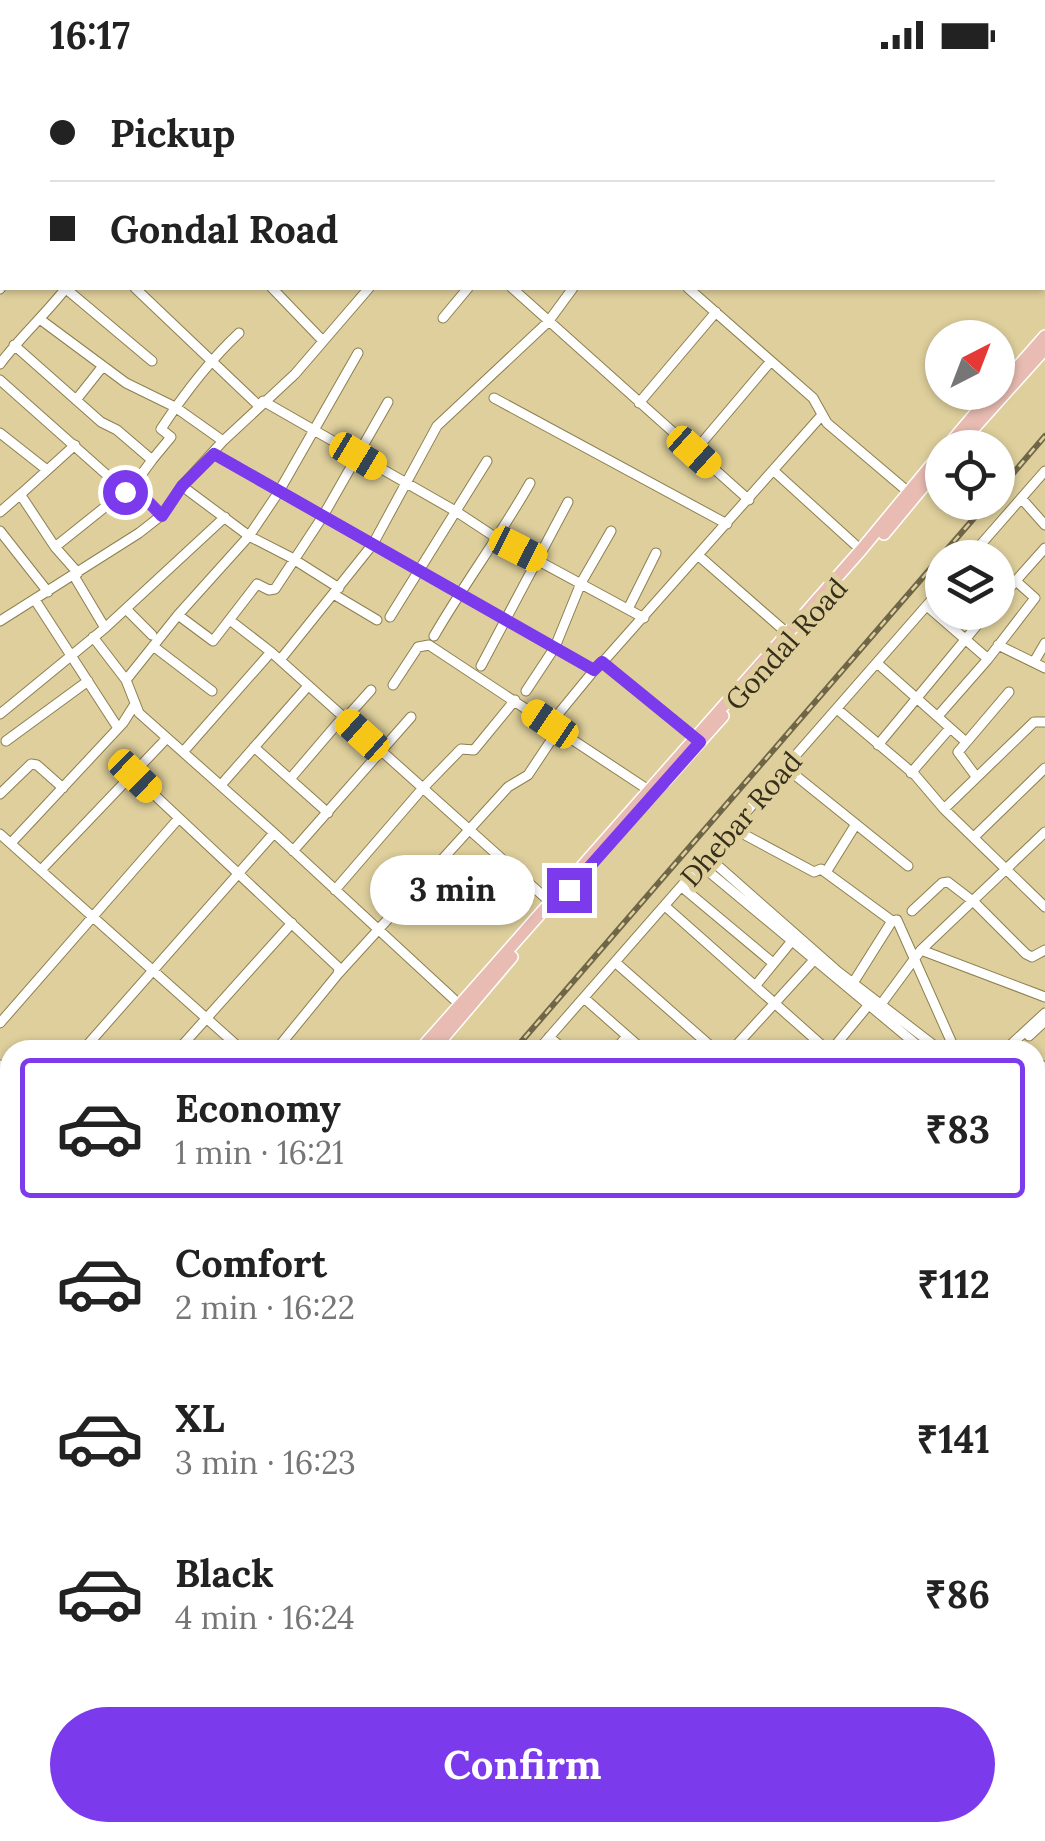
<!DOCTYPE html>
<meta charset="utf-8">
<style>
:root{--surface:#fff;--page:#f2f2f2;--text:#222;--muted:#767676;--line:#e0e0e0;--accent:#7c3aed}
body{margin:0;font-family:Lora,serif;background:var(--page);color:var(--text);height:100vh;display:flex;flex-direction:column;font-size:38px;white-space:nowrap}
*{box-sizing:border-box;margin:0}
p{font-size:32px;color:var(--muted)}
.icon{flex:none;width:55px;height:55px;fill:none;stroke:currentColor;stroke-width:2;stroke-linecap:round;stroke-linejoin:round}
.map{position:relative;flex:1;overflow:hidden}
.panel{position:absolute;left:0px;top:970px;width:1045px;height:802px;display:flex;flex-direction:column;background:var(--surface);border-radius:30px 30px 0 0;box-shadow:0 2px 8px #0004}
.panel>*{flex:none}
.hud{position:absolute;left:0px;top:0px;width:1045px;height:220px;box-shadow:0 2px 8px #0004;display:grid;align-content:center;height:220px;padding:0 50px;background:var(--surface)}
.needle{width:65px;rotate:42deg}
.controls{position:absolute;left:925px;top:250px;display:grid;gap:20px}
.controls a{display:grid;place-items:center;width:90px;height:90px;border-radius:50%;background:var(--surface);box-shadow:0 2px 8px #0004;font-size:50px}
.end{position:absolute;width:45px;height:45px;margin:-22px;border:12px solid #7c3aed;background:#fff;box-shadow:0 0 0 5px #fff}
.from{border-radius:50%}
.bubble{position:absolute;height:70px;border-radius:35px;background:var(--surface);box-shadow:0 2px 8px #0004;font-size:32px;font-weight:700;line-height:70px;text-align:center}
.car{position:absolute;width:30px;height:60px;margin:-30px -15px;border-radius:12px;box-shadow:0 0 8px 2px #0007;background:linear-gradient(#f5c518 24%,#345 0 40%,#f5c518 0 76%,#345 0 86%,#f5c518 0)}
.hud b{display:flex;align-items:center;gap:35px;height:95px;font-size:38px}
.hud b+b{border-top:2px solid var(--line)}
.hud i{width:25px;height:25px;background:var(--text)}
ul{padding:18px 0 0;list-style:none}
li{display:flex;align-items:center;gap:30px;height:140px;margin:0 20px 15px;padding:0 30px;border:5px solid transparent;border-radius:10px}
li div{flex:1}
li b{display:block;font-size:38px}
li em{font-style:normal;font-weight:700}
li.on{border-color:var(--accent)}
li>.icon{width:90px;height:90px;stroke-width:1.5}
.cta{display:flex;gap:20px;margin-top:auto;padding:20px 50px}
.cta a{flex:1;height:115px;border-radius:60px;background:var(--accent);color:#fff;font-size:40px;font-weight:700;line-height:115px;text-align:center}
.status{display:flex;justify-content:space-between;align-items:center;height:70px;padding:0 50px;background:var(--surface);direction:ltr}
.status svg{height:28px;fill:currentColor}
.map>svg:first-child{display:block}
</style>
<div class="status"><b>16:17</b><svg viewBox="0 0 49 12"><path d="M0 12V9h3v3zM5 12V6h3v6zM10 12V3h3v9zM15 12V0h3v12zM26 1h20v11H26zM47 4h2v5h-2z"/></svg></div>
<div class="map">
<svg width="1045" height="1771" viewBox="0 0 1045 1771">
<rect width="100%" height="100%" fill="#decf9c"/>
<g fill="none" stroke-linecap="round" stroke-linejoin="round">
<g stroke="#8d7f4f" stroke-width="11">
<path id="minor" d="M43,0L45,2
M83,0L86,2
M122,0L124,2
M164,0L166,2
M207,0L209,2
M269,0L272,2
M450,0L453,2
M554,0L557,2
M759,0L762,2
M917,0L920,2
M145,2L149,0
M435,2L437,0
M648,2L649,0
M729,2L731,0
M1013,2L1014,0
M0,26L2,28
M1042,39L1045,35
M0,65L2,62
M1042,84L1045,85
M0,98L2,100
M0,160L2,162
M0,197L2,200
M65,218L152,291
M135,218L259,336
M272,218L323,271
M512,218L749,430
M688,218L813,328L827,353L913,426
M0,219L2,216
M443,248L468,218
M41,250L126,313L175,337L223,371
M14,275L101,352L117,360L152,390L133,416
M0,294C20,267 45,245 66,218
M0,310L125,421L133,416L162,445
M494,328L727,454
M76,330L103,296
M263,331L457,442L498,469L644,548
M639,333L716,242
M0,363L47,400
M75,375L22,423V427L55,477L78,503
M694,382L771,291
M214,384L594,600
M152,390L171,367L161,359C184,324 208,292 239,263
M774,401L861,480
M182,416L249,466L290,487L339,518
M1021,428L1045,455
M0,442L22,423
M0,461L48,522
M55,477L125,421
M699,486L787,563
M969,488L1045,401
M998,500L1013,514L1045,478
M335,525L377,550
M35,530L118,658
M998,532L1013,514
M927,536L988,589L938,646
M126,539L152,565
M628,539L656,483
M178,545L213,571L257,514L269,520L275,519L323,446L388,332
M390,547L487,391
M0,551L139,463L162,445L182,416L223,371L295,304L369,218
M231,551L271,582L550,832
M105,558L225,447
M434,566C464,514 500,466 530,413
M93,567L126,610L139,643L274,763L459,934
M998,575L1045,598
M153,576L212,621
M988,589L1035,528L1016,511
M280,590L373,474L437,356L548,252L573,218
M1034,592L1045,573
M877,593L966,672
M481,596L568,432
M126,610L178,545L249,466L278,423L358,283
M393,615L418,577L429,575L647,719
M526,621L555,577L581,513L611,461
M837,639L915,705L944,739L1045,837
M0,644L105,558L74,506
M345,649L371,620
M550,654L596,598
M698,670L602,593L822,345
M6,671L88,611
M878,675L988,542
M254,677L328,743
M183,682L271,582
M785,697L908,796
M131,703L339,898L338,904L276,980
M911,703L950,658
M975,705L958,682L1009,622
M290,709L343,647
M221,715L308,616
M0,724L31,694L37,695L63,718
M944,739L1034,652H1045
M734,759L814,802L821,799L892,851
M0,764L242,980
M975,766L1045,698
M11,773L123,653L135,634
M293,781L411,647
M709,788L836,900L940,980
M702,796L923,980
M42,799L167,668
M828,799L856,754
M682,817L773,893
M335,820L422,719L461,679L474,680L515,630
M665,836L825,978L834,977L871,932
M912,841L942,813L948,812L974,832L1026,884L1032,887L1045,880
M921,880L1045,927
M615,892L715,980
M338,904L508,717L528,705L558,660
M853,913L892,851L897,850L955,980
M756,915L791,872
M584,928L643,980
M879,937L921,880L1045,762
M0,953L179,748
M1029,966L1045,951
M549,967L565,980
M83,980L274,763
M178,980L292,853
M538,980L942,518
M615,980L627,966
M732,980L814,890
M1005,980L1045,943
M1035,992L1045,997
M0,995L10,1005
M0,1076L10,1063
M0,1132L10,1149
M0,1176L10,1167
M0,1269L10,1283
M0,1295L10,1288
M0,1367L7,1376
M1035,1416L1045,1389
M1035,1422L1045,1421
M1035,1457H1045
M0,1618L10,1605
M0,1713L10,1703
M255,1762L259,1771
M448,1762L459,1771
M701,1762L707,1771
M22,1771L33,1762
M108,1771L119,1762
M206,1771L217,1762
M487,1771L494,1762
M823,1771L827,1762
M831,1771L835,1762
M874,1771L879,1762"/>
</g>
<g stroke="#fff" stroke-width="14">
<path id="major" d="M1007,309L1045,266
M946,378L979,339
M956,378L1045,279
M884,464L942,394
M665,711L723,646
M420,980L861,480L942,382
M433,980L512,887
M0,1389L10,1373
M0,1397L10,1400
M0,1495L10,1493"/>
</g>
<g stroke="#fff" stroke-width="15">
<path id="highway" d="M1035,1434H1045
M1035,1446H1045
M0,1453L10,1450
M0,1471L10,1468"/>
</g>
<use href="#minor" stroke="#fff" stroke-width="9"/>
<use href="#major" stroke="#e8bcb2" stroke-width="11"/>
<use href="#highway" stroke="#d8907e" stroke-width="12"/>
<g stroke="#6f6648" stroke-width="6">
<path id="rail" d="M998,421L1045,366
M514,980L988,432
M0,1575L10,1564"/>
</g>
<use href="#rail" stroke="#decf9c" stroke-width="2.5" stroke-dasharray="8" stroke-linecap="butt"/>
</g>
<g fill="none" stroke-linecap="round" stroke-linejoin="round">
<path stroke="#7c3aed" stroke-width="12" d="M125,422L133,416L162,446L182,416L214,384L594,600L602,592L700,672L569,820"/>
</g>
<g text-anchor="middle" stroke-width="10" stroke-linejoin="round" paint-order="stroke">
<g font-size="28" fill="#352f1b" stroke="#decf9c">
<text transform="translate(786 574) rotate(-48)" y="10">Gondal Road</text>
<text transform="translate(741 749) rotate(-49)" y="10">Dhebar Road</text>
</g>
</g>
</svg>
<div class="controls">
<a><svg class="needle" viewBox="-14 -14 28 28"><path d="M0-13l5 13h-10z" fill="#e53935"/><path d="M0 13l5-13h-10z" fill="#767676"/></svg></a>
<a><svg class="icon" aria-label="locate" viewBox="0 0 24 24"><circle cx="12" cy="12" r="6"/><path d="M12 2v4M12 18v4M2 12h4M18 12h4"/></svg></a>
<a><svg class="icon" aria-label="layers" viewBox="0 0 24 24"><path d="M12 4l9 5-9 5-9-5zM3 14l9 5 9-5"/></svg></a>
</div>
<i class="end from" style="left:125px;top:422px"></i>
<i class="end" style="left:569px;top:820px"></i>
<div class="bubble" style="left:370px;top:785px;width:165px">3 min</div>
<i class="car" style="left:694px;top:382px;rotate:132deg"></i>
<i class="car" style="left:358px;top:386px;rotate:121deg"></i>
<i class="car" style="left:518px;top:479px;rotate:117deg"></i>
<i class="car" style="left:550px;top:654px;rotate:304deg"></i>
<i class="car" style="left:362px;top:665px;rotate:312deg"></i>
<i class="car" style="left:135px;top:706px;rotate:134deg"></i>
<div class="hud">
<b><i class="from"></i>Pickup</b>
<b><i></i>Gondal Road</b>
</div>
<section class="panel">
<ul>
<li class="on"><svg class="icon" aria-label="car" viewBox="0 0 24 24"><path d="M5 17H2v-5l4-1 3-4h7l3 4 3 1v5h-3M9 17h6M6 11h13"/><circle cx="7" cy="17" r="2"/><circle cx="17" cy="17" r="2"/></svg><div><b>Economy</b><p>1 min · 16:21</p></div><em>₹83</em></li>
<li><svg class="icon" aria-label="car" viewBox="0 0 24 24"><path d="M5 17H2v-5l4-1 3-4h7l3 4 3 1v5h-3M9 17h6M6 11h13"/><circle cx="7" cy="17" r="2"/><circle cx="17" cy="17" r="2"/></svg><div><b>Comfort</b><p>2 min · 16:22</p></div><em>₹112</em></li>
<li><svg class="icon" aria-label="car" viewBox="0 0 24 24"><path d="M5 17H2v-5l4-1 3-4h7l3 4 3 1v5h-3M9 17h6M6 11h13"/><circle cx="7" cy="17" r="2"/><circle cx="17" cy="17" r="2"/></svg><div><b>XL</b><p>3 min · 16:23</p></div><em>₹141</em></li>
<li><svg class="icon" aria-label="car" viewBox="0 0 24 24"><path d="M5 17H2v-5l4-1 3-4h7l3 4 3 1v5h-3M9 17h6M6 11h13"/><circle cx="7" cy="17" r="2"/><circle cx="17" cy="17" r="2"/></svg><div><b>Black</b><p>4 min · 16:24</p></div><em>₹86</em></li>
</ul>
<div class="cta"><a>Confirm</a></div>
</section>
</div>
